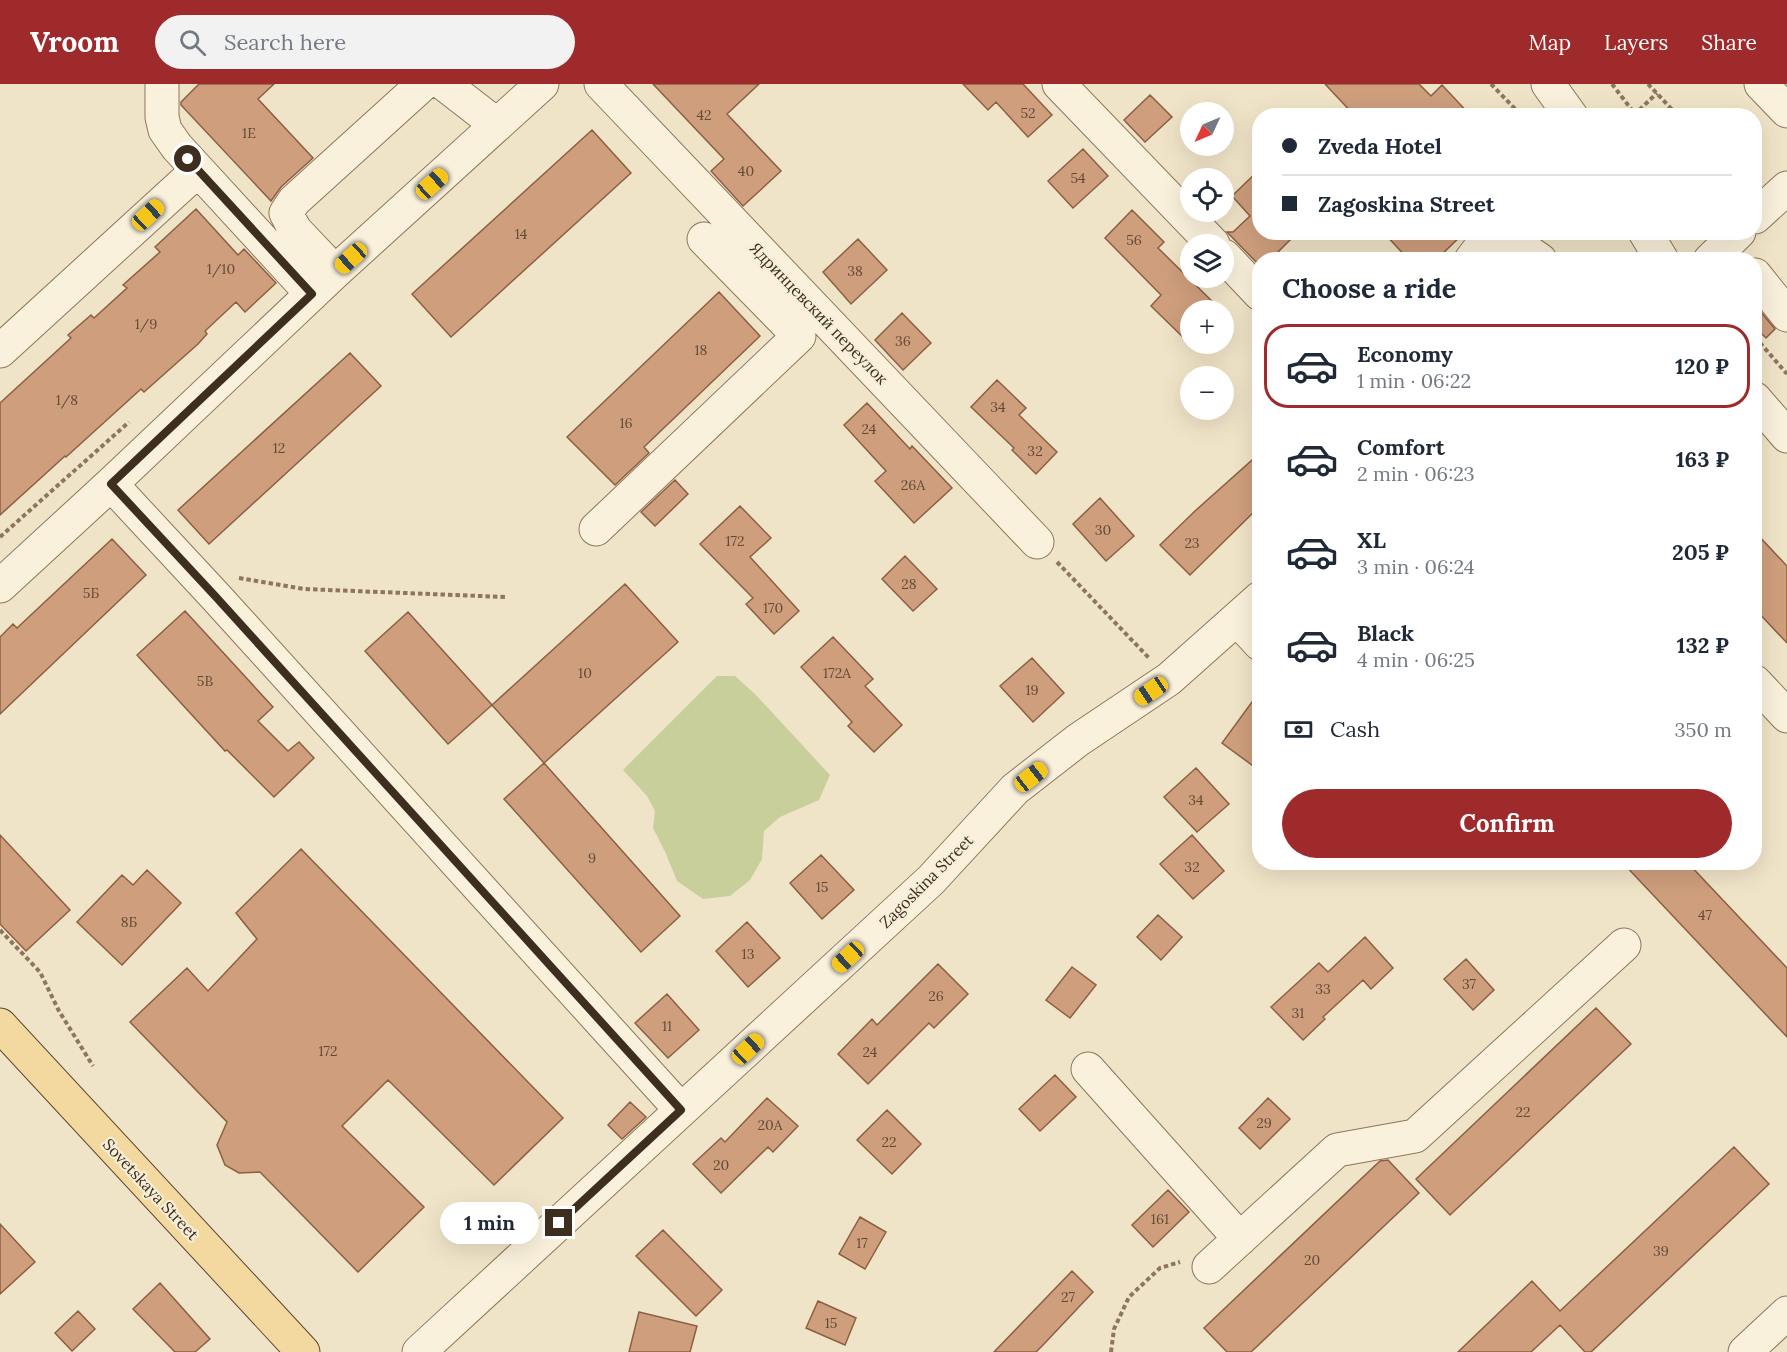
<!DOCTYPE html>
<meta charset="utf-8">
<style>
:root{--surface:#fff;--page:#f2f2f3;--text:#1f2937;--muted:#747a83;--line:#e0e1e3;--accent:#9e2a2b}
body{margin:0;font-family:Lora,serif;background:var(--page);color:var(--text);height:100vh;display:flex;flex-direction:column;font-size:22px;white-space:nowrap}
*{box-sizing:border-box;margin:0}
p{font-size:20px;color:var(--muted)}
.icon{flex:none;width:33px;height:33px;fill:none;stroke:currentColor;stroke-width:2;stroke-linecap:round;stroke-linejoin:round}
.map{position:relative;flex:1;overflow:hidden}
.drawer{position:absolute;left:1252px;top:168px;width:510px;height:618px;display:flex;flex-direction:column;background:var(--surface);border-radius:24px;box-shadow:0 6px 24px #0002}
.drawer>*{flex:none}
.guide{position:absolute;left:1252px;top:24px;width:510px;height:132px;border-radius:24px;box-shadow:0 6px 24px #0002;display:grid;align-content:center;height:132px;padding:0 30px;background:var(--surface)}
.needle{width:39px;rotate:226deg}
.tools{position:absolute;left:1180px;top:18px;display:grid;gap:12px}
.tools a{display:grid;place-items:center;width:54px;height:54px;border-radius:50%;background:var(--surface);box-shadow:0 6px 24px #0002;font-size:30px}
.end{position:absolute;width:27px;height:27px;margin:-14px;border:8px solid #3d2e20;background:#fff;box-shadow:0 0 0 3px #fff}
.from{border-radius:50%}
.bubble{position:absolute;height:42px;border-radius:21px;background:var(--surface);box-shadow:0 6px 24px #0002;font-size:20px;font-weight:800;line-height:42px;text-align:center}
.car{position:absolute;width:18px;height:36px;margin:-18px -9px;border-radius:8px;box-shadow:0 0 4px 2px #0007;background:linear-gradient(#f5c518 24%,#345 0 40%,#f5c518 0 76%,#345 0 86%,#f5c518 0)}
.guide b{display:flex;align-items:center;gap:21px;height:57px;font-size:22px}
.guide b+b{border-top:2px solid var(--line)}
.guide i{width:15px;height:15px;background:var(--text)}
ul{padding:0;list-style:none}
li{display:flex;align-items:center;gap:18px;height:84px;margin:0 12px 9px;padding:0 18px;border:3px solid transparent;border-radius:24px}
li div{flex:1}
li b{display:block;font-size:22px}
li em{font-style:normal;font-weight:800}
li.selected{border-color:var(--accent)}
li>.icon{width:54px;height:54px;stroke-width:1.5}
h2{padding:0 30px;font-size:27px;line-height:72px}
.pay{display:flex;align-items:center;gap:15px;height:66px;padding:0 30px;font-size:22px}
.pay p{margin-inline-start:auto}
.action{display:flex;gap:12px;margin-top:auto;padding:12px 30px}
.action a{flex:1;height:69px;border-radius:36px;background:var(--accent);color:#fff;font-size:24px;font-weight:800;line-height:69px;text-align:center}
header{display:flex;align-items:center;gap:36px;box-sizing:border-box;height:84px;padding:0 30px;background:var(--accent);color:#fff}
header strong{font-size:28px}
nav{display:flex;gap:33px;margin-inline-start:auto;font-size:21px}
.search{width:420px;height:54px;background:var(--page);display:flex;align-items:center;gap:15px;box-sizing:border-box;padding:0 21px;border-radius:33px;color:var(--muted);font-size:22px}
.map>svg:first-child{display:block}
</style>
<header>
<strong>Vroom</strong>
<div class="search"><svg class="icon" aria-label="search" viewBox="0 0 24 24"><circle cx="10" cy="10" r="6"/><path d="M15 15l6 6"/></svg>Search here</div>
<nav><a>Map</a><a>Layers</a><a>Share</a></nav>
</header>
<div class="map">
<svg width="1787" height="1268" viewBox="0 0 1787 1268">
<rect width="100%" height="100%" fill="#f0e4c8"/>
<path fill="#c9cf9b" d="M717,592H735L756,611L830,691L819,716L780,733L764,747L762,775L750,796L730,812L703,815L677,797L666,770L653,744L655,727L647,712L623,686Z"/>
<path fill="#cf9f7d" stroke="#8d5f41" stroke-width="1.5" d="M199,0H274L258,15L313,74L281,103L271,117L181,21V18Z
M653,0H759L727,30L781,87L743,122L711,87L724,75Z
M963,0H1023L1052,31L1028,53L996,18L988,26Z
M1325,0H1419L1431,12L1442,1L1471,32H1355Z
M1150,11L1172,33L1145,58L1124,36Z
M592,46L631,89L451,253L412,210Z
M1083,65L1108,92L1073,124L1048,97Z
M1260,85V148H1298L1270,176H1260V182L1227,148H1233L1250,132L1232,112Z
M196,125L238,171L244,165L276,199L245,228L236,218L205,247L207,250L198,260L144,308L141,305L66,373L65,372L0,431V319L71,254L68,251L91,231L94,234L127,204L123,201L160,168L155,163Z
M1132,126L1164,158L1158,164L1221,226H1191V261L1151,222L1161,211L1105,154Z
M1383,148H1465L1436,176H1409Z
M858,155L887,186L851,220L823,188Z
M719,208L760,252L644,363L649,369L615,401L567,353Z
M1755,221L1775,245L1766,254L1755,243Z
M902,229L931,259L903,286L875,256Z
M350,269L381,302L209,460L178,426Z
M997,296L1026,324L1019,331L1057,368L1036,390L1012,366L1014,364L971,323Z
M867,319L910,365L912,362L952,404L914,439L875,397L886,387L844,341Z
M1260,369V422L1190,491L1160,461L1195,427Z
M675,396L688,410L655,442L641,428Z
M1100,414L1134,452L1106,477L1073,440Z
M740,422L771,454L750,473L799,527L774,550L746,520L753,514L700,460Z
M1755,448L1787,482V559L1755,525Z
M112,455L146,491L0,630V553L13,540L17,544Z
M905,472L937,505L913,527L882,495Z
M625,500L678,558L544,679L492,621Z
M185,527L273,623L258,637L288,667L299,658L314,674L274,713L227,666L225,667L137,571Z
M408,528L492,621L448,660L365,567Z
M833,553L873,595L865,602L902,641L874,668L848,642L852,638L801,583Z
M1032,574L1064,609L1033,638L1000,602Z
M1260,607V687L1222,659Z
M544,679L680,832L641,868L504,715Z
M1196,684L1229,720L1197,748L1164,713Z
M0,751L70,826L26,867L0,840Z
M1192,751L1224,787L1193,815L1160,780Z
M301,765L563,1034L494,1101L388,996L342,1042L424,1123L358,1188L260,1088L239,1089L225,1081L217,1061L227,1038L130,938L187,884L208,907L257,855L236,829Z
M821,771L854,806L822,835L790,799Z
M1622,778H1687L1787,884V953Z
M147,786L181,819L122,881L77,838L122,791L133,801Z
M1158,831L1182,853L1161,876L1137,853Z
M747,838L780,874L748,903L716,867Z
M1365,853L1393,884L1371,905L1363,896L1323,933L1325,935L1303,956L1271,923L1319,879L1328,888Z
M1466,875L1494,906L1473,926L1444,895Z
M938,880L968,910L934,944L929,939L868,1000L838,970L872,935L877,941Z
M1072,883L1096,901L1070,934L1046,916Z
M667,910L699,946L668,974L635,939Z
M1596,924L1631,960L1450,1131L1416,1095Z
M1055,991L1076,1013L1040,1047L1019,1025Z
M767,1014L798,1042L773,1068L768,1063L721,1109L693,1080L721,1054L725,1058Z
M1268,1014L1290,1035L1260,1065L1239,1044Z
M630,1018L646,1033L622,1055L608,1041Z
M887,1026L921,1060L892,1090L857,1056Z
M1734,1063L1769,1100L1591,1268H1585L1560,1241L1531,1268H1458L1532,1197L1560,1227Z
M1388,1076L1419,1109L1251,1268H1227L1204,1244L1380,1077Z
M1168,1106L1189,1128L1153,1163L1132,1141Z
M860,1133L886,1148L865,1185L839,1170Z
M0,1140L35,1178L0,1210Z
M663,1146L722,1206L696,1232L636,1172Z
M1072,1187L1093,1208L1044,1260L1036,1268H994Z
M160,1199L210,1255L195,1268H175L133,1225Z
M818,1217L856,1234L845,1261L806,1244Z
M78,1227L95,1245L72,1267L55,1249Z
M639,1228L697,1242L690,1268H629Z"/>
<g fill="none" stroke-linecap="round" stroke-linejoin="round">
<g stroke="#8d765c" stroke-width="35">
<path id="minor" d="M162,0V33L165,46L177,63L312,210
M444,0L497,41
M601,0L1037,458
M1059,0L1213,160
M1548,0L1571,32
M1761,0L1787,27
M1755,133L1787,104
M1645,148L1662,176
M1224,172L1260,210
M1471,176L1480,164L1511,156L1540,176
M1710,176L1739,148
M335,188L295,146L286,129L294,117L423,0
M1755,191L1787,231
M0,267L198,86
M1755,315L1787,352
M111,400L216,513L681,1026
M596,445L799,252L704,155
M0,502L111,400L335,188L542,0
M1237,535L1260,560
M1755,598L1787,632
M1088,985L1240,1155
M1209,1183L1337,1066L1415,1052L1624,861
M419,1268L931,796L1015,705L1078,656L1169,595L1260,514
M1745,1268L1787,1229"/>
</g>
<g stroke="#5b4430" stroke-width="35">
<path id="major" d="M0,941L303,1268"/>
</g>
<path stroke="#8d765c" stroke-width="4" stroke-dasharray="4.5 3" stroke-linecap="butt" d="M1491,0L1522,32
M1612,0L1635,30
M1648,0L1678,32
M1634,31L1657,9
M1755,253L1787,290
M0,453L129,338
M1057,478L1149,574
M239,494L304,505L505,513
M0,846L40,888L59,927L93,982
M1111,1268L1114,1245L1129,1213L1160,1184L1180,1178"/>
<use href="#minor" stroke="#faf1dc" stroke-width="33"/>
<use href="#major" stroke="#f3d9a0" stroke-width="33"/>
</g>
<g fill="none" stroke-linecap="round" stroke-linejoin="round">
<path stroke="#3d2e20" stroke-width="8" d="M188,75L312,210L111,400L216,513L681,1026L559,1139"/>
</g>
<g text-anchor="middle" stroke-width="4.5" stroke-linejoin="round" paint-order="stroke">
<g font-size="14" fill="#624a37">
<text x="1028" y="34">52</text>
<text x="704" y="36">42</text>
<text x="249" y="54">1Е</text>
<text x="746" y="92">40</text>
<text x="1078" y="99">54</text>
<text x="521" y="155">14</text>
<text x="1134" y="161">56</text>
<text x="221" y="190">1/10</text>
<text x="855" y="192">38</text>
<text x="146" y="245">1/9</text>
<text x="903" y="262">36</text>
<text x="701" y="271">18</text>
<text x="67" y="321">1/8</text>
<text x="998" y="328">34</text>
<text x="626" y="344">16</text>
<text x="869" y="350">24</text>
<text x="279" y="369">12</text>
<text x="1035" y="372">32</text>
<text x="913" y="406">26А</text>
<text x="1103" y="451">30</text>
<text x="735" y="462">172</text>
<text x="1192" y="464">23</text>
<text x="909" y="505">28</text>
<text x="91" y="514">5Б</text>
<text x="773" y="529">170</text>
<text x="585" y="594">10</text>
<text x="837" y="594">172А</text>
<text x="205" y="602">5В</text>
<text x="1032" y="611">19</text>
<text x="1196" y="721">34</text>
<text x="592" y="779">9</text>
<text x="1192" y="788">32</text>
<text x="822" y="808">15</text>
<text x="1705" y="836">47</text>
<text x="129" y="843">8Б</text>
<text x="748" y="875">13</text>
<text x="1469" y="905">37</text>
<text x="1323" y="910">33</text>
<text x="936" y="917">26</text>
<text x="1298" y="934">31</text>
<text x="667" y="947">11</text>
<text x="328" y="972">172</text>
<text x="870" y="973">24</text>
<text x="1523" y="1033">22</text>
<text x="1264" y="1044">29</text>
<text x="770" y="1046">20А</text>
<text x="889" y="1063">22</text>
<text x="721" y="1086">20</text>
<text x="1160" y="1140">161</text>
<text x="862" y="1164">17</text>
<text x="1661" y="1172">39</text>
<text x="1312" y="1181">20</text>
<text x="1068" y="1218">27</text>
<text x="831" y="1244">15</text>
</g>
<g font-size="16" fill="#3d2e20" stroke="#f7eed8">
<text transform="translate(819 229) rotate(46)" y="6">Ядринцевский переулок</text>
<text transform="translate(926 797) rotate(-45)" y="6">Zagoskina Street</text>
<text transform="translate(151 1105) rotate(47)" y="6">Sovetskaya Street</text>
</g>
</g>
</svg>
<div class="tools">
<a><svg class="needle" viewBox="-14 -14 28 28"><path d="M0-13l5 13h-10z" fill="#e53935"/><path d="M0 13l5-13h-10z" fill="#747a83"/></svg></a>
<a><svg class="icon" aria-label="locate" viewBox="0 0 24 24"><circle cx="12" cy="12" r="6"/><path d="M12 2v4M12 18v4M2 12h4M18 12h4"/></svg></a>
<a><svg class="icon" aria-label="layers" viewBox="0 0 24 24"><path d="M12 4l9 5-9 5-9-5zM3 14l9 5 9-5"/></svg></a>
<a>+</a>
<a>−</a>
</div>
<i class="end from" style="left:188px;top:75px"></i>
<i class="end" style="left:559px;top:1139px"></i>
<div class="bubble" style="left:440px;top:1118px;width:99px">1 min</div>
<i class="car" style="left:432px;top:100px;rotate:48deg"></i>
<i class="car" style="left:148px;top:131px;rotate:47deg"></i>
<i class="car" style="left:351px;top:174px;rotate:228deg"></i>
<i class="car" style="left:1151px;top:607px;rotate:236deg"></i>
<i class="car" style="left:1031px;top:693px;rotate:52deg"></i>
<i class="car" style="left:848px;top:873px;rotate:227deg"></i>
<i class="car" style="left:748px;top:965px;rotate:47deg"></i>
<div class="guide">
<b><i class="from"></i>Zveda Hotel</b>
<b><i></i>Zagoskina Street</b>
</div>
<section class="drawer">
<h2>Choose a ride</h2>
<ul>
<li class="selected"><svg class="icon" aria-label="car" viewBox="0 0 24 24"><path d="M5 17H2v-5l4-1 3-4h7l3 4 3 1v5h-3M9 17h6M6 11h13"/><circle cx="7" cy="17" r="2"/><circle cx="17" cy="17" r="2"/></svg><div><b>Economy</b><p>1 min · 06:22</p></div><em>120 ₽</em></li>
<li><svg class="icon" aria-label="car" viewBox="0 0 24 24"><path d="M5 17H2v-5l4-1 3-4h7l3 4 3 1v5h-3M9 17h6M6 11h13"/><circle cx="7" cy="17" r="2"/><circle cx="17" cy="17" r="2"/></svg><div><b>Comfort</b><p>2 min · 06:23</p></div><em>163 ₽</em></li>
<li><svg class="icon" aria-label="car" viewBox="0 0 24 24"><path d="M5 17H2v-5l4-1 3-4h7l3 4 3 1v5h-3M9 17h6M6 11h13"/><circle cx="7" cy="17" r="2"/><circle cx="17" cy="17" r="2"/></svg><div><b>XL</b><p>3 min · 06:24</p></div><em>205 ₽</em></li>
<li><svg class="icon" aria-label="car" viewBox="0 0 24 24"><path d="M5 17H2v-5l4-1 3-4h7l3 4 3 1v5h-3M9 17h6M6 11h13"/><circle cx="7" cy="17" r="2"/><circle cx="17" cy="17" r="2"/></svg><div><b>Black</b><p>4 min · 06:25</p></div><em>132 ₽</em></li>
</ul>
<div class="pay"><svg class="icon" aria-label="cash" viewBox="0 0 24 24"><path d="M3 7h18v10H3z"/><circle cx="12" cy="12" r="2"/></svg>Cash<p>350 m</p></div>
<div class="action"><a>Confirm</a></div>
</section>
</div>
